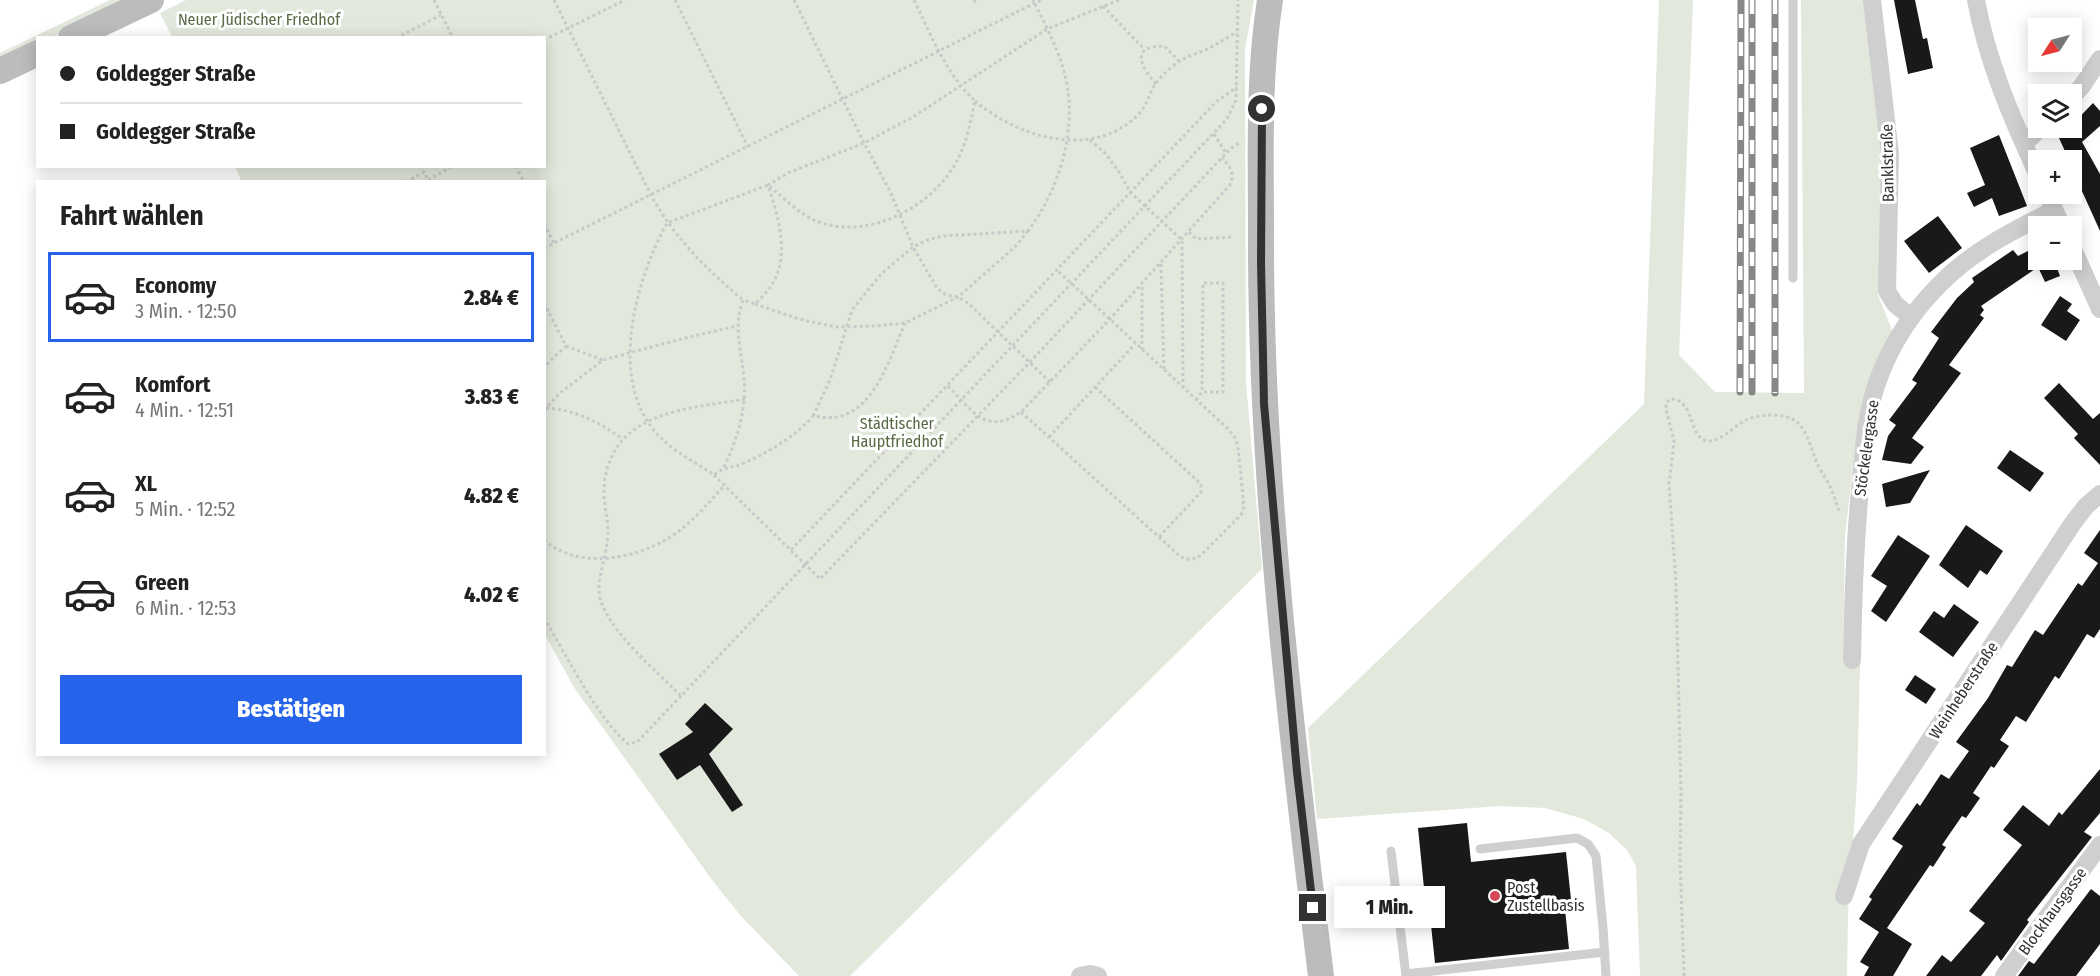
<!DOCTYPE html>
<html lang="de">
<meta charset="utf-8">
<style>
:root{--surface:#fff;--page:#f2f2f2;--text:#222;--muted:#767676;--line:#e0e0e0;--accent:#2563eb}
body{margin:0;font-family:"Fira Sans Condensed",sans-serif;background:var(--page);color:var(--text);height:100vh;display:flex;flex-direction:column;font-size:22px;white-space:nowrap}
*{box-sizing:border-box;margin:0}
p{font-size:20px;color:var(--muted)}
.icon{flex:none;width:33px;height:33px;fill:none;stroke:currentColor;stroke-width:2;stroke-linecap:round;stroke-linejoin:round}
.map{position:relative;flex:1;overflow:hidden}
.drawer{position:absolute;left:36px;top:180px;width:510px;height:576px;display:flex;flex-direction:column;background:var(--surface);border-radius:0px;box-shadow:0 3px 15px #0003}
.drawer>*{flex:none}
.hud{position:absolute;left:36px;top:36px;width:510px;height:132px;border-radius:0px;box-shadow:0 3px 15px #0003;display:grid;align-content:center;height:132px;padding:0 24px;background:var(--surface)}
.needle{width:39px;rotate:234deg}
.tools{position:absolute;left:2028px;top:18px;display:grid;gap:12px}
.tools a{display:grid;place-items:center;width:54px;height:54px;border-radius:0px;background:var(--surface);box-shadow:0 3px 15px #0003;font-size:30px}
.end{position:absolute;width:27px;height:27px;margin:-14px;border:8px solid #323232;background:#fff;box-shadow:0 0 0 3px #fff}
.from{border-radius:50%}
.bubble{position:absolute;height:42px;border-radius:0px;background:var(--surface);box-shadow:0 3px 15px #0003;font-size:20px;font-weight:800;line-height:42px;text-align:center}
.hud b{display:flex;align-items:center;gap:21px;height:57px;font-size:22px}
.hud b+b{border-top:2px solid var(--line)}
.hud i{width:15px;height:15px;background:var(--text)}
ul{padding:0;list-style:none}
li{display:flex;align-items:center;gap:18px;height:90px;margin:0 12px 9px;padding:0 12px;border:3px solid transparent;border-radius:0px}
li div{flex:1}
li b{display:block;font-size:22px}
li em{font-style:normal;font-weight:800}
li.selected{border-color:var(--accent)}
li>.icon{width:54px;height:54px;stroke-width:1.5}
h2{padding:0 24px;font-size:27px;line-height:72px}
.primary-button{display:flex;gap:12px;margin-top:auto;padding:12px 24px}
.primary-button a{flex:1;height:69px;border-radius:0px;background:var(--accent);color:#fff;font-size:24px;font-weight:800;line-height:69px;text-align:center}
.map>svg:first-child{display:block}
</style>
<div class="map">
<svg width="2100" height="976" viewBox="0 0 2100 976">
<rect width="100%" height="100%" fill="#fff"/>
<path fill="#e2e8dc" d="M110,0H131L53,37L38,38L37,45L0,63V53Z
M186,0H1254L1245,50L1246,382L1262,569L850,976H799L740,915L712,880L575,689L545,635L544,182H242L235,167L544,166V38L172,37L160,13Z
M1659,0H1693L1679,355L1715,392L1804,393L1801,0H1865L1885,152L1878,295L1892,330L1861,409L1854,454L1845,537L1843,663L1860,665L1857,783L1848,914L1847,976H1640L1636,866L1627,850L1609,833L1584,819L1545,808L1501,806L1317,819L1308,728L1644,404Z"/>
<path fill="#191919" d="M1894,0H1915L1923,39L1927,38L1933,68L1908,74Z
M2093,103L2100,111V126L2082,142L2100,174V231L2072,169V160H2069L2059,138Z
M1999,135L2027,206L1999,216L1992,198L1974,207L1967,193L1985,185L1970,148Z
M1938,216L1962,248L1929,273L1904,241Z
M2038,246V260H2054L2060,276L2045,282L2038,267L1981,306L1984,310L1980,315L1984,318L1949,365L1961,373L1912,438L1924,447L1911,464L1882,460L1888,436L1896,425L1889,420L1917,383L1912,380L1939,338L1931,332L1957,298L1974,282L1972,278L2013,250L2018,256Z
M2060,296L2072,304L2067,311L2080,320L2066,341L2041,325Z
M2059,383L2093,419L2100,413V465L2074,438L2078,434L2044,398Z
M2010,450L2044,473L2030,492L1997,468Z
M1930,470L1910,503L1886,507L1882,484Z
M1966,525L2003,551L1987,575L1980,570L1968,588L1939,565Z
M2100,530V629L2094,638L2087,634L2059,679L2055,676L2026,722L2016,716L2000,740L2009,746L1994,768L1991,766L1973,793L1980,798L1966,818L1962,816L1942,845L1946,847L1933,867L1930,865L1887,928L1912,944L1893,976H1864L1869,967L1860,962L1879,932L1859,919L1872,899L1869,897L1903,846L1892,839L1917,803L1920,806L1941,774L1949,779L1969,751L1956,742L1988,698L2007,665L2012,667L2035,630L2043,635L2078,583L2082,586L2098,563L2084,553Z
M1898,535L1930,556L1886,622L1871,611L1887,586L1871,576Z
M1954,604L1979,622L1953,657L1919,632L1934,611L1944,618Z
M1915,675L1936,689L1926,704L1905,690Z
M705,703L733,729L709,754L743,805L732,812L700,765L677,780L659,754L693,732L685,724Z
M2100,769V813L2084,832L2092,837L2027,920L2029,922L2001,961L1997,955L1981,976H1926L1942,955L1951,962L1985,923L1969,911L2022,845L2003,830L2023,805L2049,826L2059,812L2062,815Z
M1467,823L1471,862L1566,852L1572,909H1565L1569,949L1435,963L1431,925H1427L1425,903L1421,904L1420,888H1424L1418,828Z
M2091,889L2100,896V944L2076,976H2018L2029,961L2034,964Z"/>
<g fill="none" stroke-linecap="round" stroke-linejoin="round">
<path stroke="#c9c9c9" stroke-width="3" stroke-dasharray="3 3" stroke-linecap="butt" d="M434,0L453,38
M554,0L651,195C673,236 707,270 743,300
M675,0L748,147
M794,0L864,143L890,191L913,247L937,288L946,295L958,297L968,303L1050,382
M974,0L976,3
M1103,6L1144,49
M396,38L441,15
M544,40L625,0
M1156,84C1140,66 1130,46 1164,46L1179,61
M975,101C1019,138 1092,160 1138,115C1148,104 1149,93 1156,83C1161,76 1172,66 1180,61C1187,56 1197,54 1205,50C1216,45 1226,38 1237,32
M1214,134L1226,153
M1090,140L1106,154L1119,172L1131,193L1182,240L1183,386
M516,166L524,182
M428,180L453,166
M406,182L424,172L429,182
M544,224L554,243
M1189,232L1196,239L1234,237
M544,248L1041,0
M1161,264L1164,371
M544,303L566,346L544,367
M755,304L799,319L835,327L876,326L905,323L958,297L1015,247L1028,231
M905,323C892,353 876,407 841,416C832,419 822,417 813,416C795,437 769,452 744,463C731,469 727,465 714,475C697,463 676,453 661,438C606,385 635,281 667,223L768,185C784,198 800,215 819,222C868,240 929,208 954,166C966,147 970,123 975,101C946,74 931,35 914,0
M566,346L603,360
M1142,350V284
M948,386C973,411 985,436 1021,412L1109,320L1230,185C1235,173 1230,166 1222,158
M1095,387L1201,484V492L1159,537
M745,399C687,409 610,411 604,487C603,502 608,517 608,532C608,552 599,570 599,590C599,624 658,672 681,696L1227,119L1236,100L1238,0
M1196,400L1202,392L1203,283H1223V392H1202
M546,408C577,410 598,422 623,439
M544,410L560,393L603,360L685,338L737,326
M1021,412L1181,557L1191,560L1200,556L1241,515L1244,507L1238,446L1235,438L1227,428L1058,271
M813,416L830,380L852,310L881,274L913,247L927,240L943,236L1028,231C1061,187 1080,123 1063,68C1056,45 1044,22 1033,0
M1049,437L1135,344
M724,467C734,446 742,424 744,400C748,366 730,333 743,300L755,304C761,298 767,292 771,286C791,256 778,216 768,185L788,173L864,143L913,117L1047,29L1119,0
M714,475L820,579L1030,362L1229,150L1239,143
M544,540C577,569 632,560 667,539C690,526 707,504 725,485
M791,550L1216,102L1237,87
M544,618C566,654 597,718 628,744L637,742L681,696
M1684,976L1680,859L1681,793L1676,584L1669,484L1674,441L1666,409V403L1670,399C1695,398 1688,439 1708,441C1720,442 1733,427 1744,421C1754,416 1764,415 1775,415C1806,416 1807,439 1817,463C1821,472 1828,481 1832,491C1835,498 1837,506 1840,513"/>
<path stroke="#cfcfcf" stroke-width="9" d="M1793,0V278
M1480,849L1577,838L1588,844L1596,856L1603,928L1606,976
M1391,851L1406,976
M1406,974L1605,952"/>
<path stroke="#cfcfcf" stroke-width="18" d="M1872,0L1890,154L1887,291L1895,304L1911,317
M1976,0C1987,61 2012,119 2038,175
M2072,97L2082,86L2100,59
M2024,144L2040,128
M2047,194L2062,226
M2072,247L2100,309
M1852,660C1853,599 1855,539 1861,478C1864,443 1867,407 1880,375C1893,341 1914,310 1940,284C1972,251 2014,230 2054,210
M1844,896L1861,844L2073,523L2086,506L2100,494
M1080,976L1090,974L1098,976
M2004,976L2100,845"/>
<path stroke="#bcbcbc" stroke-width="26" d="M1270,0C1258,76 1261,154 1261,231C1260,479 1291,729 1321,976
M71,38L151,0
M0,71L38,53"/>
<g stroke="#878787" stroke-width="7">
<path id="rail" d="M1752,0V392
M1775,0V393
M1740,392L1741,0"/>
</g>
<use href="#rail" stroke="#fff" stroke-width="4.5" stroke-dasharray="14" stroke-linecap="butt"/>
</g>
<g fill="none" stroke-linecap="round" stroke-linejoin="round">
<path stroke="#323232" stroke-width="8" d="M1262,109L1261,263L1264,404L1297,772L1313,908"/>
</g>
<circle fill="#d64758" stroke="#fff" stroke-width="2" cx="1495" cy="896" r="6"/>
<g text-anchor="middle" stroke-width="6" stroke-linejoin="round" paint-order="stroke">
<g font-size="16" fill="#576a43" stroke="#fff">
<text x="259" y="25">Neuer Jüdischer Friedhof</text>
<text x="897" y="429">Städtischer<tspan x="897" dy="18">Hauptfriedhof</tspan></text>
</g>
<g font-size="16" fill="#323232" stroke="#fff">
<text transform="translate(1887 163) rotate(-91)" y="6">Banklstraße</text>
<text transform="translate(1866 448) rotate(-82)" y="6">Stöckelergasse</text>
<text transform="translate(1963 690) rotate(-57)" y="6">Weinheberstraße</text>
<text transform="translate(2052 911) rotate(-54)" y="6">Blockhausgasse</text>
</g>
<g font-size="16" fill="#323232" stroke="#fff" text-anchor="start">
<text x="1507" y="893">Post<tspan x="1507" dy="18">Zustellbasis</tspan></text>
</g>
</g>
</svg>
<div class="tools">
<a><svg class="needle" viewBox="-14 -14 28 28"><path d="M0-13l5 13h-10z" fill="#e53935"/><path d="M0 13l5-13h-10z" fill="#767676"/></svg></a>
<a><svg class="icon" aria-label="layers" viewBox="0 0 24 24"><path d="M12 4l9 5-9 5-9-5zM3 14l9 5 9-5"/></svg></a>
<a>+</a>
<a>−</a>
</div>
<i class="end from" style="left:1262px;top:109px"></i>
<i class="end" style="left:1313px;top:908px"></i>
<div class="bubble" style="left:1334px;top:886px;width:111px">1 Min.</div>
<div class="hud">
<b><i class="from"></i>Goldegger Straße</b>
<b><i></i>Goldegger Straße</b>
</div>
<section class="drawer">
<h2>Fahrt wählen</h2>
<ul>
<li class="selected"><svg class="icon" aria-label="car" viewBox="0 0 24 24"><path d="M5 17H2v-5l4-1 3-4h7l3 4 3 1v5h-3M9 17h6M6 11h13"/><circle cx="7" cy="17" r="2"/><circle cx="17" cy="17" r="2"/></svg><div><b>Economy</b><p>3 Min. · 12:50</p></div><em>2.84 €</em></li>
<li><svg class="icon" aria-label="car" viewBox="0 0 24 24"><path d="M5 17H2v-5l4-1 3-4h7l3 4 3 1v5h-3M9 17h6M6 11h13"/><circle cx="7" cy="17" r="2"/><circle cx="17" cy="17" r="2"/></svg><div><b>Komfort</b><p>4 Min. · 12:51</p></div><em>3.83 €</em></li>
<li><svg class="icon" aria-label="car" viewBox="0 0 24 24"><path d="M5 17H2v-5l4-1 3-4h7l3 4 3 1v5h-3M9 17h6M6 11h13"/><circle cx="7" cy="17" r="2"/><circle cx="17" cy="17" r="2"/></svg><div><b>XL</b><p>5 Min. · 12:52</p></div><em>4.82 €</em></li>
<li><svg class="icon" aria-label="car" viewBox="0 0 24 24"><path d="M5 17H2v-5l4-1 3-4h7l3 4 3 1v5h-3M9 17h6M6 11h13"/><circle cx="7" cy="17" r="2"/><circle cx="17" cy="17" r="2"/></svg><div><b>Green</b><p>6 Min. · 12:53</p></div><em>4.02 €</em></li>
</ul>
<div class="primary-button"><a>Bestätigen</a></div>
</section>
</div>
